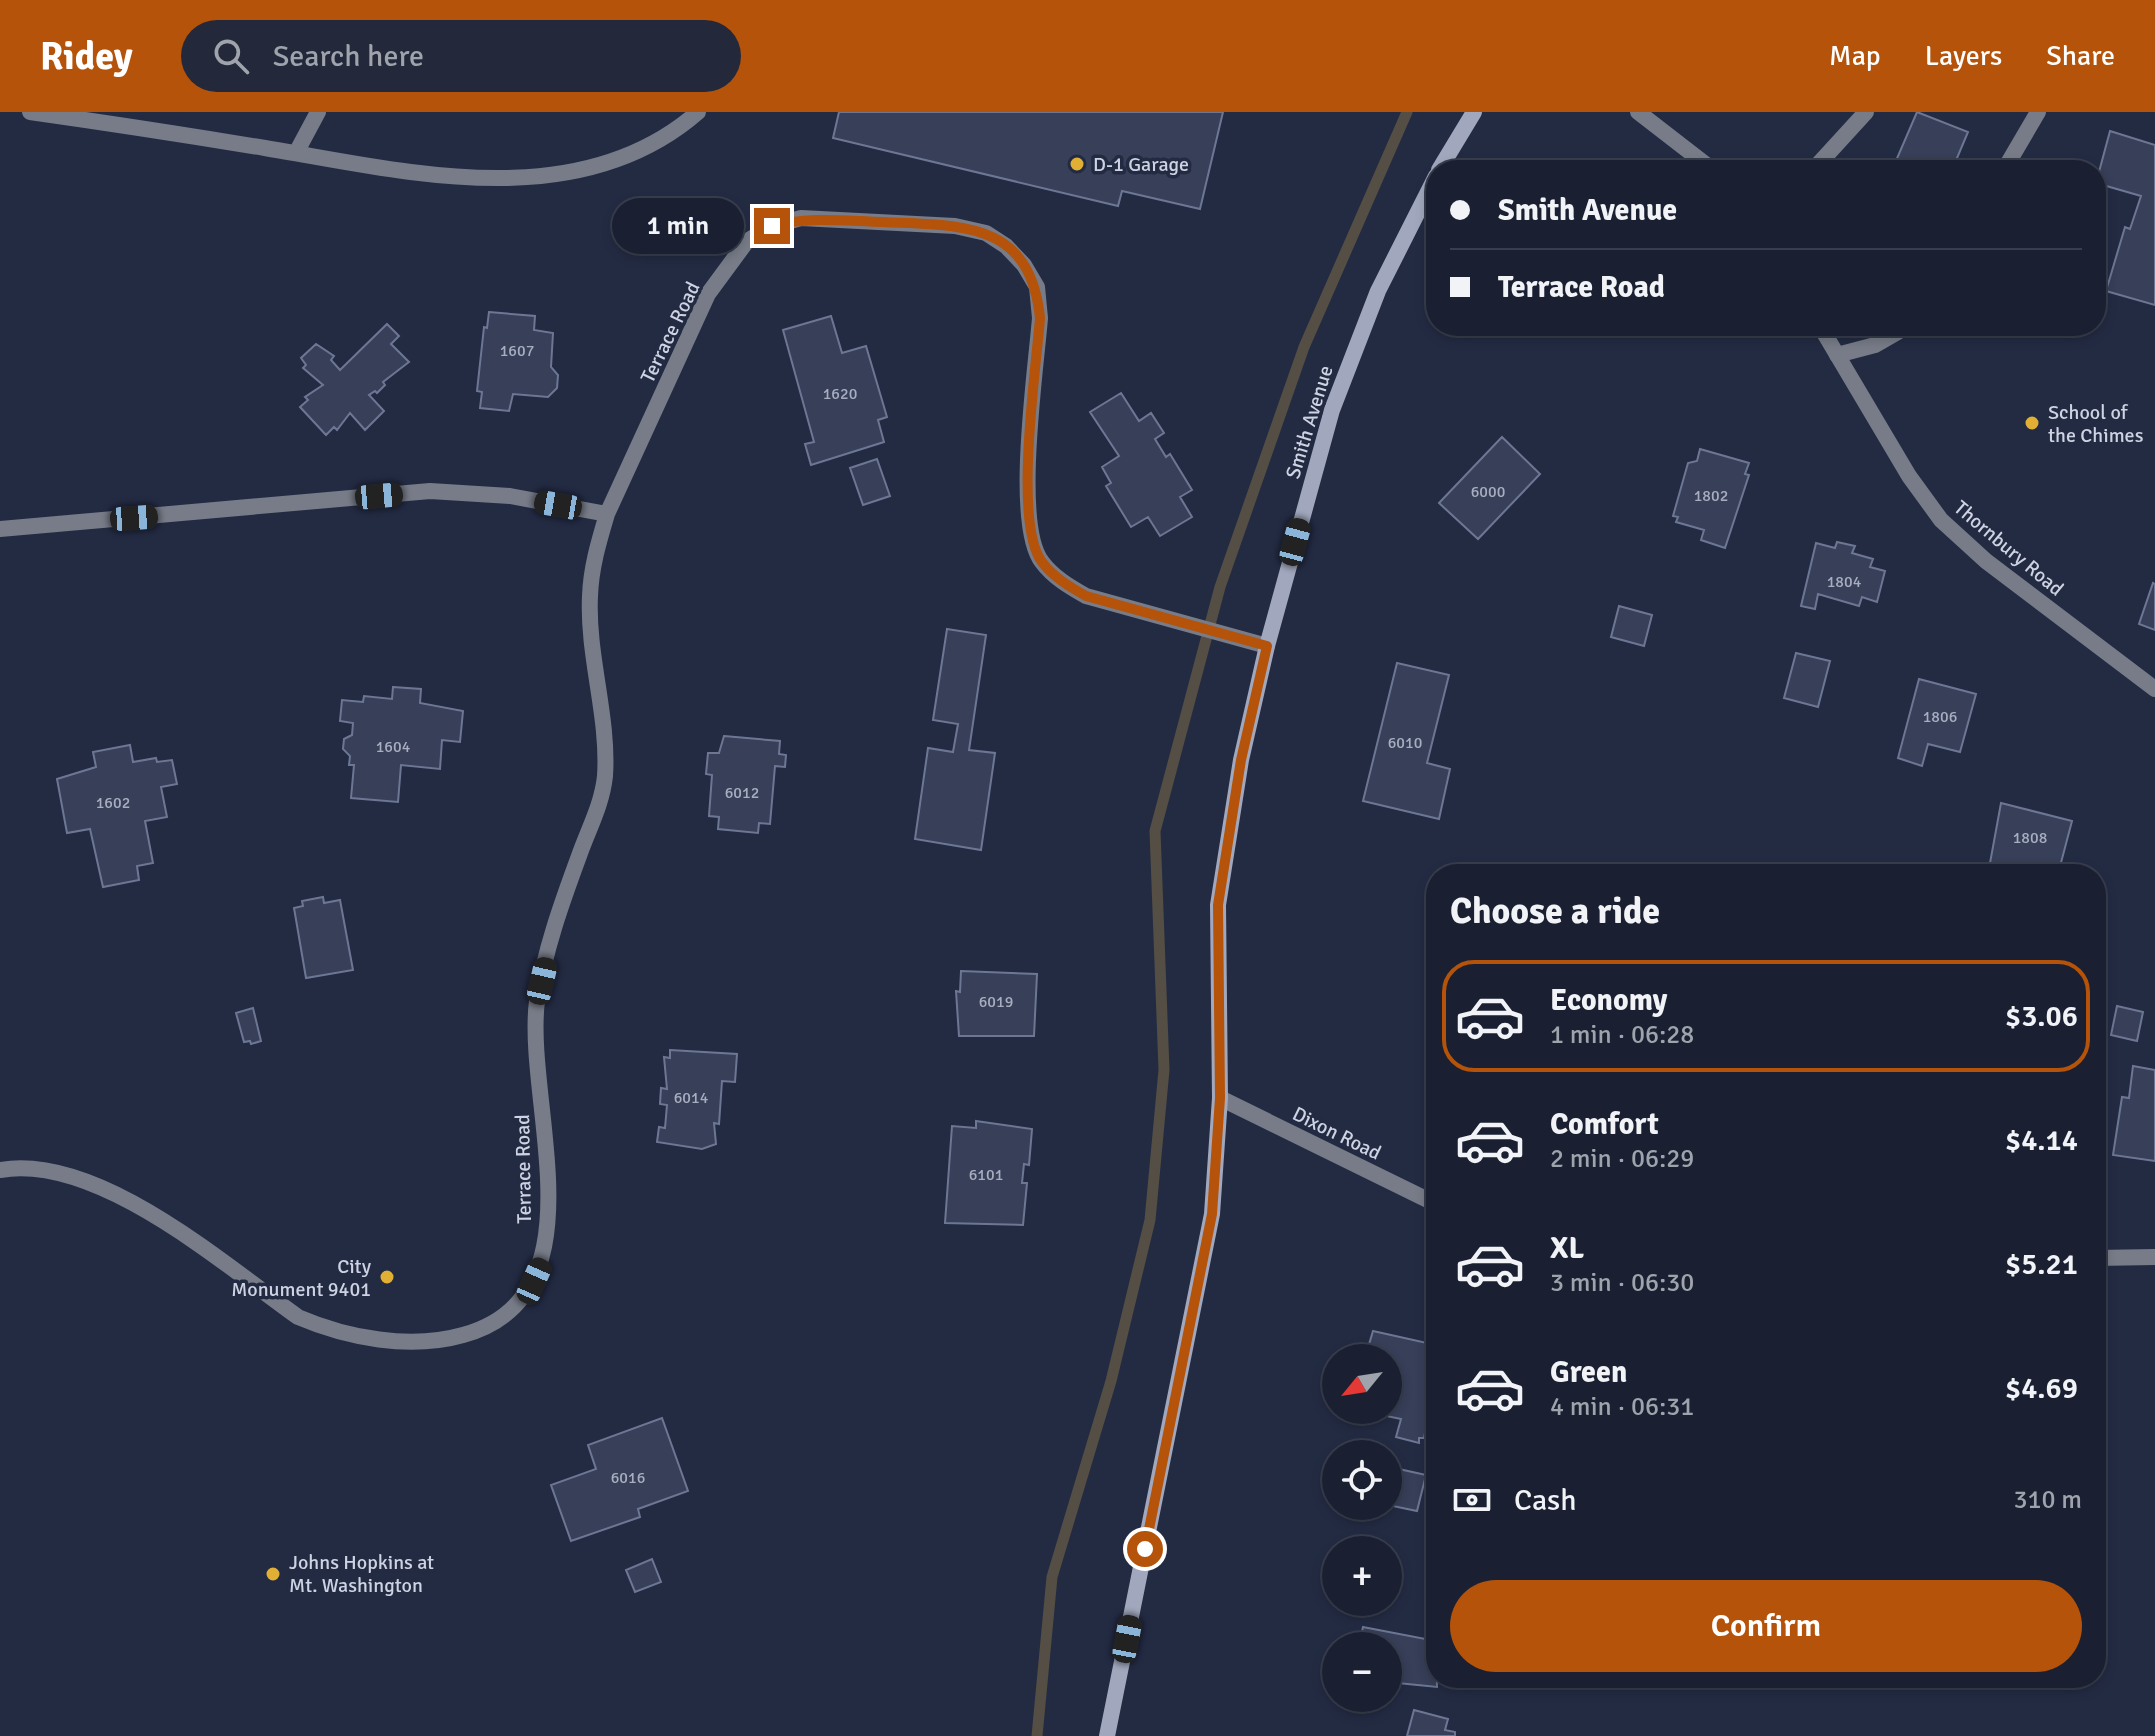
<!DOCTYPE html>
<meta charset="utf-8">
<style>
:root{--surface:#1a2032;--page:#23283a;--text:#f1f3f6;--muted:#9fa3ac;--line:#383e4d;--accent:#b45309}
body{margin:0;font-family:Signika,sans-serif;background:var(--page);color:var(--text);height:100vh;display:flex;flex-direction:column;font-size:30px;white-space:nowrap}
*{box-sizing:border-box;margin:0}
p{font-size:26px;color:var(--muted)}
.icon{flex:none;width:44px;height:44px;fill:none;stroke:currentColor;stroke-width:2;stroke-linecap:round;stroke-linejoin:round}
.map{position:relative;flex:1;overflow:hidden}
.side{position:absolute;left:1426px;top:752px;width:680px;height:824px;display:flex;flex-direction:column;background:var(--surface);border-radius:32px;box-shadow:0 4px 12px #0003,0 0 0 2px var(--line)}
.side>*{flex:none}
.guide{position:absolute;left:1426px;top:48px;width:680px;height:176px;border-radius:32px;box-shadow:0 4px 12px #0003,0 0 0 2px var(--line);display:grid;align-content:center;height:176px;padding:0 24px;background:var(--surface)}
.needle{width:52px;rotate:240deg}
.controls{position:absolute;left:1322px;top:1232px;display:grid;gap:16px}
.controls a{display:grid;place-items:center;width:80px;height:80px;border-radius:50%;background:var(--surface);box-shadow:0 4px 12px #0003,0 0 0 2px var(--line);font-size:40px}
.end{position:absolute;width:36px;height:36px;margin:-18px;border:10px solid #b45309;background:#fff;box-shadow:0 0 0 4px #fff}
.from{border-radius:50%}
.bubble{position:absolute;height:56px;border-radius:28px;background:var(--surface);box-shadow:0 4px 12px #0003,0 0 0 2px var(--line);font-size:26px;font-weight:600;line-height:56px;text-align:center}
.car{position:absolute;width:24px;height:48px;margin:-24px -12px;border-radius:10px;box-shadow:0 0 6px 2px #0007;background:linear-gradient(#222 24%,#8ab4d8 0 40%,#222 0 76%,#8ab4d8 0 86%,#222 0)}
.guide b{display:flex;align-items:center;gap:28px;height:76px;font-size:30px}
.guide b+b{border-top:2px solid var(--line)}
.guide i{width:20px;height:20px;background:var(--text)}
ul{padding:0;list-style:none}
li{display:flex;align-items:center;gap:24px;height:112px;margin:0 16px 12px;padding:0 8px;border:4px solid transparent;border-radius:32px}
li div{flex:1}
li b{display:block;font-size:30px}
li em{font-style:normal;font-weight:600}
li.on{border-color:var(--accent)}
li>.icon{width:72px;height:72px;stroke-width:1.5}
h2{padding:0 24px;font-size:36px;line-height:96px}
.pay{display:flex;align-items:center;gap:20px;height:88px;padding:0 24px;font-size:30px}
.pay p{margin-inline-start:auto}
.action{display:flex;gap:16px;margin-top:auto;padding:16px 24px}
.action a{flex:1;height:92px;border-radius:48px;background:var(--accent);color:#fff;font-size:32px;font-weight:600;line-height:92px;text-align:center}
header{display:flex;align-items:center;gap:48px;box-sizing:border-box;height:112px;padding:0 40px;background:var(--accent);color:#fff}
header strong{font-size:38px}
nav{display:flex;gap:44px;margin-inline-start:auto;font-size:28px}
.search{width:560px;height:72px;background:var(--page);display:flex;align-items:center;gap:20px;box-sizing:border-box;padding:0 28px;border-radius:44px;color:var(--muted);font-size:30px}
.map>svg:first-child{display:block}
</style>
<header>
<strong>Ridey</strong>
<div class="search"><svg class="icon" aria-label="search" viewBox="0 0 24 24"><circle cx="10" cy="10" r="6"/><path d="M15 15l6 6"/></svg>Search here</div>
<nav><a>Map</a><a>Layers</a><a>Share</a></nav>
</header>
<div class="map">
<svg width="2155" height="1624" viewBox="0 0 2155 1624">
<rect width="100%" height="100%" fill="#232b43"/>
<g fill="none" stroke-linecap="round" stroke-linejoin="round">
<path stroke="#544e44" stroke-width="11" d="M1037,1624L1052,1465L1111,1269L1150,1108L1164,958L1155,719L1220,475L1304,235L1407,0"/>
</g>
<path fill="#373f59" stroke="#6d7793" stroke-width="2" d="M839,0H1223L1200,97L1122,79L1118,94L833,26Z
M1917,0L1968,20L1952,58H1892Z
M2110,19L2155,33V193L2106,179L2125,115L2130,117L2141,84L2096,71Z
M489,200L535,204L534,218L553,221L551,255L558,263L557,276L548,285L513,282L509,299L480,296L482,280L477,279L484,215L487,216Z
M831,204L842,241L866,234L887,305L878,308L884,330L811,353L805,332L814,330L783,218Z
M387,212L399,224L391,232L409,250L383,270L385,273L377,281L375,279L369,283L384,299L365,318L350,301L337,318L334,315L326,323L300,295L308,288L305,285L323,273L303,256L306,253L301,246L316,232L334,244L331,248L340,258Z
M1121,281L1139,309L1151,301L1164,321L1155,327L1166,345L1170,342L1192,378L1180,385L1192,405L1160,424L1148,405L1131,415L1106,374L1111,371L1102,355L1119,344L1090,300Z
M1502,325L1540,362L1478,427L1439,391Z
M1700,337L1749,351L1745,362L1749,363L1725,436L1701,428L1704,418L1676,410L1678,405L1673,404L1688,351L1697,349Z
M877,347L890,384L863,393L850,356Z
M1837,430L1855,434L1852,441L1873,447L1870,455L1885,459L1877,490L1862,485L1859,494L1818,482L1815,497L1801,494L1816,431L1835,436Z
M2153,471L2155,472V518L2139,512Z
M1619,494L1652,503L1644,534L1611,525Z
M947,517L986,523L969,638L995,641L981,738L915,727L928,636L953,640L958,612L933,608Z
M1796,541L1830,549L1818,595L1784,586Z
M1397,551L1449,563L1427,651L1450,657L1439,707L1363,689Z
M1919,567L1976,582L1960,640L1928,632L1922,654L1898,646Z
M393,575L421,577L420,591L463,599L460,630L442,628L440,657L401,653L398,690L351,686L354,653H349L350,644L343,637L344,627L352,623L353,611L340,609L342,588L363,590L364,584L392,587Z
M724,624L780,629L779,642L786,643L785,655L775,654L770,712L759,711L758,721L718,717L719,705L709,704L712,663L706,662L708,641H719Z
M130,633L133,650L156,646L157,650L172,648L177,672L161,675L167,705L145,709L153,751L137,754L139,768L103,775L90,717L67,721L57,667L96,655L93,640Z
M2001,691L2072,709L2058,762H1997L1999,754L1990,751Z
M323,785L324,791L340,788L353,858L306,866L294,796L303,794L302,789Z
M961,859L1037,862L1034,924H959L956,879L960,880Z
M2117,894L2143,900L2137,929L2111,923Z
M253,896L261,929L251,932L250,929L244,930L236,901Z
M670,938L737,942L735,970L722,969L719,1012L714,1011L716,1032L702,1037L657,1030L659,1015L665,1016L667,993L660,992L661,976L667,977L664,945L670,946Z
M2133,954L2155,958V1049L2113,1043L2122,985L2129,986Z
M976,1009L1032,1017L1029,1053L1024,1052L1022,1071H1027L1023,1113L945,1111L952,1014L976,1016Z
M1373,1219L1436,1233V1265L1424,1326H1419V1331L1396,1325L1401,1307L1358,1298H1388V1246H1365Z
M662,1306L688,1379L638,1397L640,1405L571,1429L551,1373L596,1357L588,1333Z
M1390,1355L1426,1363L1417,1399L1388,1393Z
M652,1447L661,1470L635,1480L626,1458Z
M1363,1515L1436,1529L1437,1575L1388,1570V1534H1359Z
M1414,1598L1448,1607L1445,1618L1455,1620V1624H1407Z"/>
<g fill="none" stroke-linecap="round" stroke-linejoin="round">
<path stroke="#777c88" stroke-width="16" d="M296,41L318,0
M1813,58L1866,0
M2004,58L2038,0
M1837,243L1875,233L1908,214"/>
<path stroke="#777c88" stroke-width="16" d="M30,0C108,11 186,23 265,36C404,59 578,105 698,0
M1638,0L1713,58
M1820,214L1909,364L1941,408L1986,449L2155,577
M0,417L430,379L510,384L607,402
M1220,986L1436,1092
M0,1058C97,1041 222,1151 298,1205C347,1226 410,1238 463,1223C605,1184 524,991 537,889C544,840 562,790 579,744C588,718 602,693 605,664C609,604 587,544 590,484C591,455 599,429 607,402L708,182L747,129L772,114L801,106L955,114L986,121L1006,134L1024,153L1037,175L1040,206C1036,257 1013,413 1042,450C1053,465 1070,475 1086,484L1267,534
M2096,1146L2155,1145"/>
<path stroke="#a1a8bd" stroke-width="16" d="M1439,58L1474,0
M1107,1624L1212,1102L1220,986L1218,793L1241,648L1267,534L1332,298L1378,179L1436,64"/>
</g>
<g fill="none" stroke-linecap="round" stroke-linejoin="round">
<path stroke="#b45309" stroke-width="10" d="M772,114C809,104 845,109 883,110C961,114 1030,108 1040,206C1036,258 1013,412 1042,450C1053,465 1070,475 1086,484L1267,534L1241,648L1218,793L1220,986L1212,1102L1145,1437"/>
</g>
<g fill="#e1af34" stroke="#232b43" stroke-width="3">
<circle cx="1077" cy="52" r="8"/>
<circle cx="2032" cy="311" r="8"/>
<circle cx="387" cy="1165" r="8"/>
<circle cx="273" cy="1462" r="8"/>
</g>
<g text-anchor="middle" stroke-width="7" stroke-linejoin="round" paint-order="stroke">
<g font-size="16" fill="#a8aec0">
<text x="517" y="244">1607</text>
<text x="840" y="287">1620</text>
<text x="1488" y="385">6000</text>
<text x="1711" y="389">1802</text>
<text x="1844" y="475">1804</text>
<text x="1940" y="610">1806</text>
<text x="1405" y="636">6010</text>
<text x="393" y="640">1604</text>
<text x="742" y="686">6012</text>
<text x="113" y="696">1602</text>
<text x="2030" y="731">1808</text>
<text x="996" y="895">6019</text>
<text x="691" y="991">6014</text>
<text x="986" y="1068">6101</text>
<text x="628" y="1371">6016</text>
</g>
<g font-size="20" fill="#cdd3e3" stroke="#232b43" text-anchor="start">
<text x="1093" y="59">D-1 Garage</text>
<text x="2048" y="307">School of<tspan x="2048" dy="23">the Chimes</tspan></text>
<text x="371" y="1161" text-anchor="end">City<tspan x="371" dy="23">Monument 9401</tspan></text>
<text x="289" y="1457">Johns Hopkins at<tspan x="289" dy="23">Mt. Washington</tspan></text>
</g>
<g font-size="20" fill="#cdd3e3" stroke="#232b43">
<text transform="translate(670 220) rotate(-64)" y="7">Terrace Road</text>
<text transform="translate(1309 310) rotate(-73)" y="7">Smith Avenue</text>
<text transform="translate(2009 436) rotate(40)" y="7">Thornbury Road</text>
<text transform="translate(1337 1021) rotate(26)" y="7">Dixon Road</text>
<text transform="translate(523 1057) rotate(-91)" y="7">Terrace Road</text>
</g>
</g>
</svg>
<div class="controls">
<a><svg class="needle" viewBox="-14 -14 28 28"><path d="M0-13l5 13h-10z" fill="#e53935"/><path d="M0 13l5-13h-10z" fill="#9fa3ac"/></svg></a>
<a><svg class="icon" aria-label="locate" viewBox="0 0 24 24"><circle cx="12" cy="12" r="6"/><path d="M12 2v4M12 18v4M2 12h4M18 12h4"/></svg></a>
<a>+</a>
<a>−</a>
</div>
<i class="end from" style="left:1145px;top:1437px"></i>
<i class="end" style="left:772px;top:114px"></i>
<div class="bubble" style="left:612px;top:86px;width:132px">1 min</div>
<i class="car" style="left:379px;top:384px;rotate:85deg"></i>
<i class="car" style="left:558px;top:393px;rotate:280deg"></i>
<i class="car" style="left:134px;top:406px;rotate:86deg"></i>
<i class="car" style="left:1295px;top:430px;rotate:15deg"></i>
<i class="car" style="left:542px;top:869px;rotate:13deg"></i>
<i class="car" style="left:534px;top:1169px;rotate:24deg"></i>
<i class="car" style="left:1127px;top:1527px;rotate:11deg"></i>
<div class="guide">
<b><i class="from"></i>Smith Avenue</b>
<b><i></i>Terrace Road</b>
</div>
<section class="side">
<h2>Choose a ride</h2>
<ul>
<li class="on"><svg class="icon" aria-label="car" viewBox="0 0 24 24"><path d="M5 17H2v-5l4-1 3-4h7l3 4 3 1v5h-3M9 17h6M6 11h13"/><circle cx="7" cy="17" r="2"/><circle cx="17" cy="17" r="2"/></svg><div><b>Economy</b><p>1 min · 06:28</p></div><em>$3.06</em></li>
<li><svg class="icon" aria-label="car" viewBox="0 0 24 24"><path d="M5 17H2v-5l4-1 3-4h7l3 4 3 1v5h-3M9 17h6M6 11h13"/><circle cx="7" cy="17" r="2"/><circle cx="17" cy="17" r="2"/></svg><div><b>Comfort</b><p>2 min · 06:29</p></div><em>$4.14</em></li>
<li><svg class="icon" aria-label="car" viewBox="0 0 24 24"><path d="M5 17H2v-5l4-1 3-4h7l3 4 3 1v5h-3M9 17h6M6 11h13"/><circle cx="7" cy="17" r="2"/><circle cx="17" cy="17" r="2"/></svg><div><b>XL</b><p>3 min · 06:30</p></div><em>$5.21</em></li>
<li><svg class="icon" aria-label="car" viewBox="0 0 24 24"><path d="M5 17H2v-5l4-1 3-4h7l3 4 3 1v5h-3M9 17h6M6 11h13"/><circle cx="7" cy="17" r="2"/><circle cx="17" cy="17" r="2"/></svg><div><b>Green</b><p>4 min · 06:31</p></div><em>$4.69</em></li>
</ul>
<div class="pay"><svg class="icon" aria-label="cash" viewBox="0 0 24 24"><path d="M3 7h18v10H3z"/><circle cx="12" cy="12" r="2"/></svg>Cash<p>310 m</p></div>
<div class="action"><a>Confirm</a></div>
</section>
</div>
